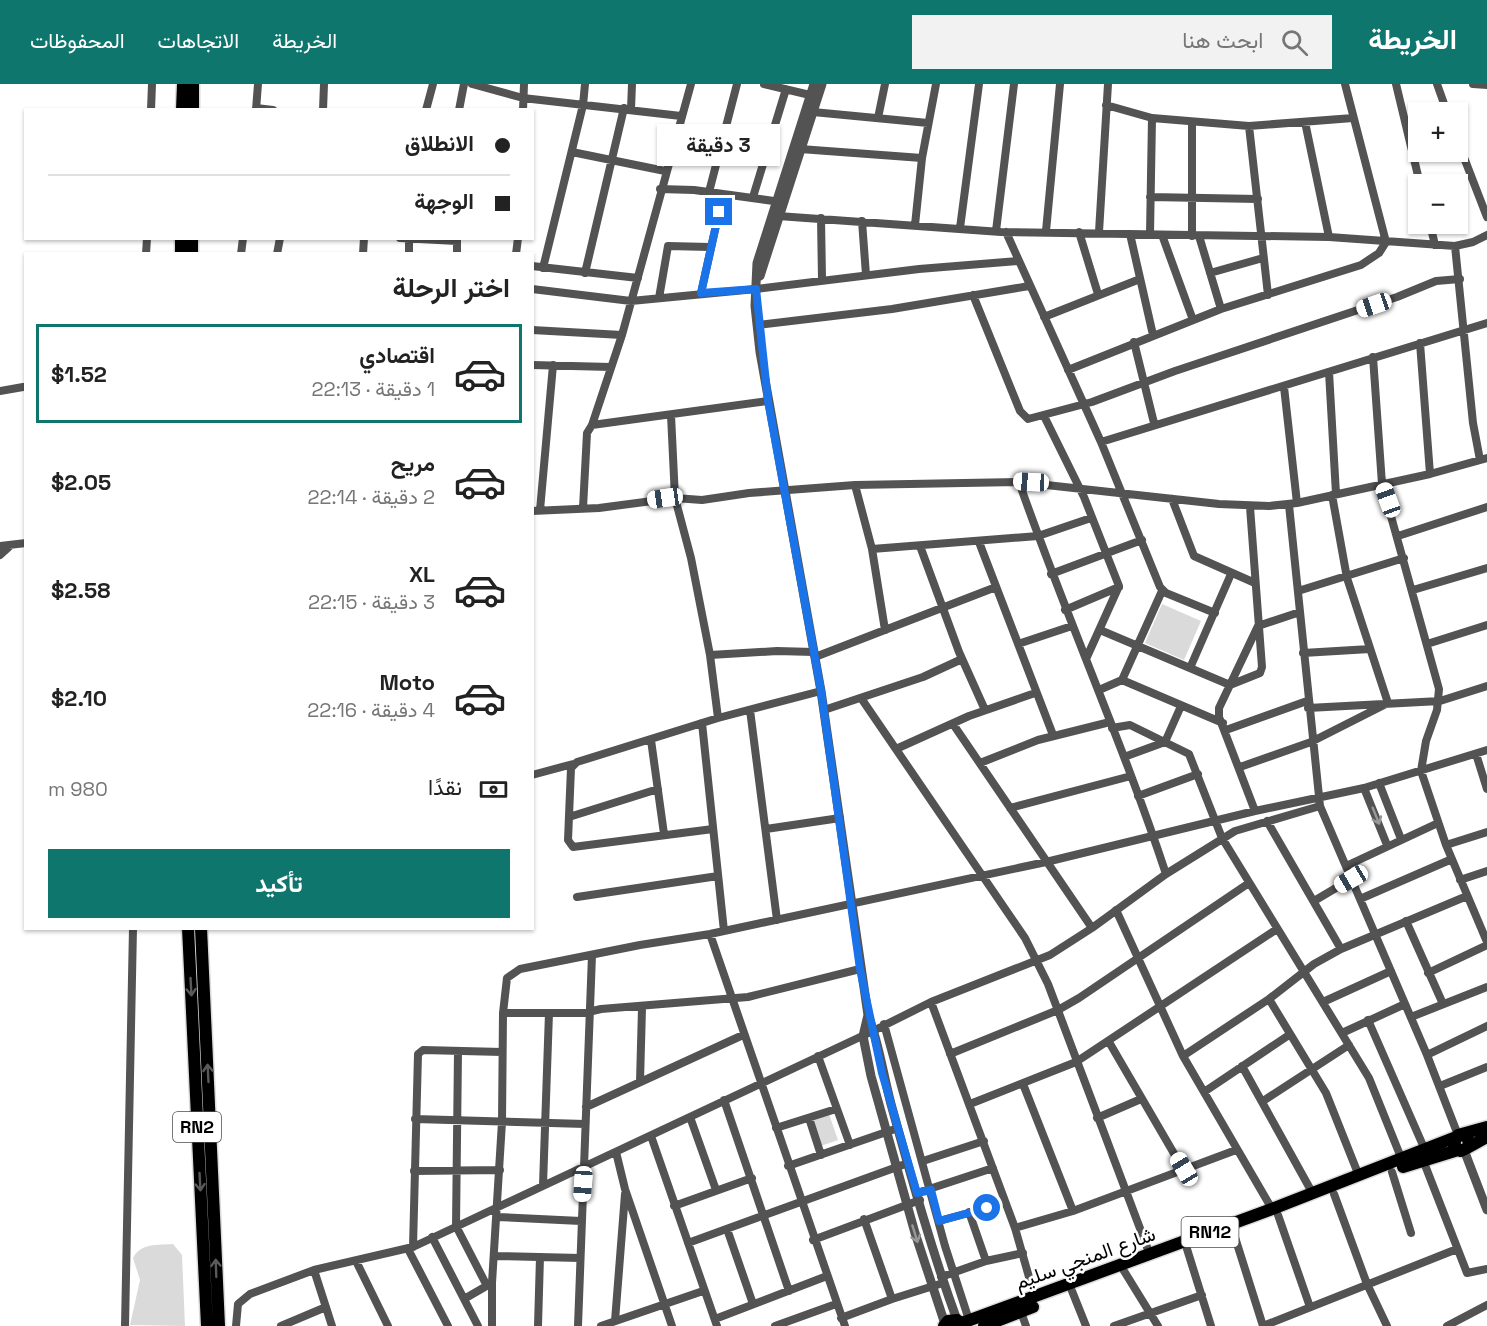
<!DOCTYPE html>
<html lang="ar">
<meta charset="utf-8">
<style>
:root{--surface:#fff;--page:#f2f2f2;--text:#222;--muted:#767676;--line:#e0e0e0;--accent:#0f766e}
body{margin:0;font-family:"Space Grotesk",Vazirmatn,sans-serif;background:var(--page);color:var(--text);direction:rtl;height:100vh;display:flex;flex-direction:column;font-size:22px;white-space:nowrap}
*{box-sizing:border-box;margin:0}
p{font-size:20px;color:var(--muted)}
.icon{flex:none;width:33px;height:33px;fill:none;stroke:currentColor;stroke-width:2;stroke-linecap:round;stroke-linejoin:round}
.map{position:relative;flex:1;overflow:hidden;direction:ltr}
.sheet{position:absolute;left:24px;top:168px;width:510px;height:678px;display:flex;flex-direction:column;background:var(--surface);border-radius:0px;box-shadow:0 2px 4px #0004;direction:rtl}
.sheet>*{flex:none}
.guide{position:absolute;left:24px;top:24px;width:510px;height:132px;border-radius:0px;box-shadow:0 2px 4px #0004;direction:rtl;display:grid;align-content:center;height:132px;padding:0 24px;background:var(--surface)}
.controls{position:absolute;left:1408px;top:18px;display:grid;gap:12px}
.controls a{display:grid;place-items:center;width:60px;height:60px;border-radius:0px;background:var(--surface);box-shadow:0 2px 4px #0004;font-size:30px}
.end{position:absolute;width:27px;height:27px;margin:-14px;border:8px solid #1a73e8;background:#fff;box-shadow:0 0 0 3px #fff}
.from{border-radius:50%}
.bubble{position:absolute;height:42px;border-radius:0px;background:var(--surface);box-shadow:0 2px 4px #0004;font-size:20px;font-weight:700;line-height:42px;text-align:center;direction:rtl}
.car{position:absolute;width:18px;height:36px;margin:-18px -9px;border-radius:8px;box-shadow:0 0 4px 2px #0007;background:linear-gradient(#fff 24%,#345 0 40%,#fff 0 76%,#345 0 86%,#fff 0)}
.guide b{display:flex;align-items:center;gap:21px;height:57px;font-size:22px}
.guide b+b{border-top:2px solid var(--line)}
.guide i{width:15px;height:15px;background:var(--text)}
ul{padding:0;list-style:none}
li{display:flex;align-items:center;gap:18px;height:99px;margin:0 12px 9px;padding:0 12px;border:3px solid transparent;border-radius:0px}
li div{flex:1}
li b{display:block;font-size:22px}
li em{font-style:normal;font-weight:700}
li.current{border-color:var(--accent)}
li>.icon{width:54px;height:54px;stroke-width:1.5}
h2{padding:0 24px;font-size:27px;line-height:72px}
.pay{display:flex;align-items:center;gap:15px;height:66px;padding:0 24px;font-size:22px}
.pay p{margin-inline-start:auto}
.primary-button{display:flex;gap:12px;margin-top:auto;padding:12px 24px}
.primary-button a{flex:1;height:69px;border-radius:0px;background:var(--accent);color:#fff;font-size:24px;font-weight:700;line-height:69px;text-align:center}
header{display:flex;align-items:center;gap:36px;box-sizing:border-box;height:84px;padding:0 30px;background:var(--accent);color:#fff}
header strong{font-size:28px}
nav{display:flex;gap:33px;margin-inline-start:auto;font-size:21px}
.search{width:420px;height:54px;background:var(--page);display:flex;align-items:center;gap:15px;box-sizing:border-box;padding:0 21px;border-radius:0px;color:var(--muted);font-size:22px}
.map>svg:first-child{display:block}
</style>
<header>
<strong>الخريطة</strong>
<div class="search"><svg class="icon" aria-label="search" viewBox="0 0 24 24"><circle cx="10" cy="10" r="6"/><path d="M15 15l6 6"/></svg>ابحث هنا</div>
<nav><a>الخريطة</a><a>الاتجاهات</a><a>المحفوظات</a></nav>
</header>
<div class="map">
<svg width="1487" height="1242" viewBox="0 0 1487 1242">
<rect width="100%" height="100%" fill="#fff"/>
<path fill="#dadada" d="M1162,520L1201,537L1184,576L1145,559Z
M829,1030L838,1056L821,1062L812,1036Z
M173,1160L182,1171L185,1242L130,1241L140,1196L133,1174C140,1159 158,1161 173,1160Z"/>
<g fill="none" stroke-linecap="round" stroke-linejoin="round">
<g stroke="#dbdbdb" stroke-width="15">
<path id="primary" d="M1461,1051L1467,1053L1469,1059L1467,1064L1461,1067L1454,1062L1456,1053L1458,1051L1487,1043
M1467,1064L1487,1053
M1403,1083L1458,1066
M962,1239L1272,1125L1456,1053
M944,1242L948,1237L957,1236L964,1242
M984,1242L1033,1223"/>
</g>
<g stroke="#dbdbdb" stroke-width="15">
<path id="trunk" d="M182,26L183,0
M193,26V0
M181,170V154
M192,170V154
M188,844L207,1242
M201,844L219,1242"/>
</g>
<path stroke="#535353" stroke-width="8" d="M472,0L523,14L681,32
M764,0L810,11
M1396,0L1420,100
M1437,0L1447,28
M1473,0L1487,1
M1106,21L1152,34
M256,24L273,26
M631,25L632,0
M151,26L152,0
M256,26L258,0
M323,26L324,0
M426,26L433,0
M459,26L464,0
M523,26L524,0
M813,28L928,39
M878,34L885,0
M1305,38L1329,153
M1192,39V152
M1249,42L1268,211
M1458,58L1487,133
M800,65L922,74
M572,68L665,87
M660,105L694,106L781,118
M709,108L737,0
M753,113L786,5
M1150,113L1258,115
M778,132L1001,148L1329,153L1455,162L1473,158L1487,151
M821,134L822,195
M862,137L866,191
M1430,140L1435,161
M915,141L922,74L936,0
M960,144L979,0
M996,147L1014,0
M1046,147L1060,0
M1006,148L1101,358L1160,503L1166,509L1215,529
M1079,148L1098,210
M1099,148L1108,0
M1130,150L1153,251
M1150,150L1152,34L1249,42L1353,34
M1162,151L1193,236
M1199,152L1221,225
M400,154L457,157
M409,154V170
M1455,162L1473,339L1480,376
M146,170L147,154
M241,170L243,154
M277,170L280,154
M363,170L364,154
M457,170V154
M516,170L518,154
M532,182L638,194
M543,184L583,21L585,0
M585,189L624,24
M1210,189L1263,174
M532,205L631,217L756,205L919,185L1018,177
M701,209L723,110
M973,211L1020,327L1028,335L1092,318L1175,287L1397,213L1436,197L1460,195
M659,214L668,162L710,163
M1044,233L1140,195
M757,241L892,225L1029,202
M532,246L622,251
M1134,258L1154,339
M1420,259L1430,390
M1373,273L1382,400L1439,605L1437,626L1426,657L1421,687L1446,761L1487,858
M532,281L611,283
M1068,286L1221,225L1361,181L1379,169L1386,158L1345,0
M1329,288L1336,410
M1284,303L1297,419
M0,307L23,303
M1044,332L1084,413L1119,502L1086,575
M592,341L768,317
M1101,358L1487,239
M1019,398C1065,530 1122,657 1166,790
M855,401L872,465L1038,452L1091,434
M1172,415L1194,472L1255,499
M1289,421L1320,722L1427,971L1458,1051
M583,424L587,349L592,341L622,251L691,0
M540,426L553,281
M532,427L599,424L675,414L671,331
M1398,452L1487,423
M979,458L1053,651
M0,462L26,459
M920,462L959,568L985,626
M872,465L885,546
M0,471L11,461
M1051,490L1142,456
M1413,506L1487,484
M1298,507L1404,474
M1065,526L1119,503
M1100,546L1230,601L1260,589L1262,583L1250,423
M1018,560L1072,542
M1427,560L1487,541
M814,568L777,567L710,571L691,474L675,414L702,416L749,409L855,401L1019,398L1219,420L1269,422L1297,419L1430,390L1487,374
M1303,569L1370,565
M710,571L718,634
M815,573L996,503
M1190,584L1231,490
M1122,596L1223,639
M1099,606L1122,596L1162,507
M861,614L1025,854L1048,900L1150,1171
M1308,624L1440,617L1487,602
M750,626L777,836
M824,626L923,593L962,575
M702,639L724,847
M953,640L1092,844
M1112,644L1130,641L1189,670L1222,754L1369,994L1402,1076
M1226,646L1307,617
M651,656L664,750
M896,665L969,632L1035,609
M1476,670L1487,705
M1124,673L1165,658L1181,622
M980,679L1038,656L1110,638
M1240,683L1311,658L1388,619L1347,494L1332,411
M532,691L573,680
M1379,699L1401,755
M1364,704L1387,761
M1138,712L1198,690
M1010,724L1131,692
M1255,727L1219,633V624L1258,542L1300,528
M569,733L658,705
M1267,737L1341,865
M713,745L573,763L568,756L571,684L577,678L718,634L821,607
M766,745L840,734
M1446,761L1487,748
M1346,782L1438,739
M1460,796L1487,787
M577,813L718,792
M1360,815L1452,775
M1314,817L1351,795
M1116,826L1183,972L1272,1125
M1406,837L1443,920
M710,850L845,1242
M1428,889L1487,861
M1269,915L1326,1009L1359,1092
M931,918L1015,1144L1035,1214
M1323,918L1391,887
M503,929L507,894L520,885L640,861L710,850L1046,778L1255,727L1364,704L1487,666
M1411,933L1487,903
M1368,936L1425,1066
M884,940L945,1162L969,1236
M1342,949L1405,920
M1109,958L1183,1085
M458,967L456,1142L487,1202
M950,970L1058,926L1079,914L1249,799
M1427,971L1487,942
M818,972L850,1061
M1183,972L1269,915L1314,880L1341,865L1467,812
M1242,982L1313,1110
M640,998L642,924
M1023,1000L1073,1127
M1440,1002L1487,983
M1204,1008L1289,951
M724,1016L789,1207
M1263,1017L1349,961
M970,1020L1076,978L1277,845
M586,1023L743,951
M690,1033L716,1106
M809,1034L821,1071
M1097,1034L1141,1015
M415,1035L585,1040
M776,1044L836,1025
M651,1052L717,1242
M616,1068L625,1105L672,1242
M1423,1076L1467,1189L1487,1185
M923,1077L984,1057
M788,1082L898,1044
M414,1087L500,1086
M1392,1088L1411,1149
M543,1101L549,929
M917,1109L993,1084
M1334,1110L1367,1200L1387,1242
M674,1122L752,1094
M969,1128L986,1177
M1278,1131L1310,1223
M497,1133L581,1137
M939,1137L1005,1119
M1015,1144L1073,1127L1236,1066
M727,1145L753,1220
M1233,1147L1263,1242
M432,1153L464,1215L490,1200
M813,1156L920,1116
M688,1159L908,1079
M413,1163L418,970L423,966L502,968
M408,1165L448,1242
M1187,1165L1211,1242
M494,1172L580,1174
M356,1177L388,1242
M314,1186L332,1242
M1124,1187L1158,1242
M941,1193L986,1177L1023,1169
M1072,1207L1086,1242
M464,1215L478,1242
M892,1215L943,1199
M1021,1228L1026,1242
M841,1234L892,1215L864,1135
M715,1235L827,1192
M615,1237L625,1110
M125,1242L133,844
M236,1242L238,1220L250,1210L314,1186L413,1163L875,946L931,918L1050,871L1092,844L1166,790L1235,747L1320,722
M281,1242L326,1223
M492,1242V1199L502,1038L503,929H584L601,925L748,913L860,885
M538,1242L540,1173
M578,1242L592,871
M601,1242L703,1207
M775,1242L836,1220
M1114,1242L1202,1211
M1263,1242L1457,1165
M1447,1242L1487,1221"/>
<path stroke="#535353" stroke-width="9" d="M814,0L757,179L755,222L760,268L821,607L868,931C879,959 883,990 891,1020C911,1092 931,1165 957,1236
M760,192L822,0
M868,931L863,952L871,992L915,1149L945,1240
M1464,1066L1487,1126"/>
<use href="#primary" stroke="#000" stroke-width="12"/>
<use href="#trunk" stroke="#000" stroke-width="12"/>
</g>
<defs><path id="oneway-shaft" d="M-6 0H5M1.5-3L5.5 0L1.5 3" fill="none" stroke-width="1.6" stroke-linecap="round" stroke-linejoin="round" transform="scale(1.5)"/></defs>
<g stroke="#989898">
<use href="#oneway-shaft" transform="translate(1376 732) rotate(68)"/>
<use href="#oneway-shaft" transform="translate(915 1150) rotate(73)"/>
</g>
<g stroke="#595959">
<use href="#oneway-shaft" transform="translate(191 903) rotate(87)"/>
<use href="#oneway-shaft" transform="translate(208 989) rotate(-93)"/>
<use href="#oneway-shaft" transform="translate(200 1098) rotate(87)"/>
<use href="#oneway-shaft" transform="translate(216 1184) rotate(-92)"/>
</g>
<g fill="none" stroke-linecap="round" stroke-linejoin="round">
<path stroke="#1a73e8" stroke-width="8" d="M719,128L701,209L756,205L768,317L821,607L860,885L882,989L917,1109L931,1106L939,1137L987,1124"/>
</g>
<g text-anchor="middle" stroke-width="5" stroke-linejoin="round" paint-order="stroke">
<g fill="#fff" stroke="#4c4c4c" stroke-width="1.5">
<rect x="173" y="1028" width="48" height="30" rx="4.5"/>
<rect x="1181.5" y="1133" width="57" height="30" rx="4.5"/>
</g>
<g font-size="18" font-weight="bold" fill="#000">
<text x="197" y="1049">RN2</text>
<text x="1210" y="1154">RN12</text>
</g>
<g font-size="20" fill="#000" stroke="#fff">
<text transform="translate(1085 1174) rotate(-20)" y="7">شارع المنجي سليم</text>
</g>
</g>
</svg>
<div class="controls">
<a>+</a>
<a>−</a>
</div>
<i class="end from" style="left:987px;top:1124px"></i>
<i class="end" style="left:719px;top:128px"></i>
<div class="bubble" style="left:657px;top:40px;width:123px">3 دقيقة</div>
<i class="car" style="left:1374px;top:221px;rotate:251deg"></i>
<i class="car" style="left:1031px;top:398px;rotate:273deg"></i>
<i class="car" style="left:665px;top:414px;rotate:262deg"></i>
<i class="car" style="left:1388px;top:416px;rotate:340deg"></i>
<i class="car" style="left:1351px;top:795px;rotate:240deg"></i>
<i class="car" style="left:1184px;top:1085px;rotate:329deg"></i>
<i class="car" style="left:583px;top:1100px;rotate:184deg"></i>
<div class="guide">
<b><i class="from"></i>الانطلاق</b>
<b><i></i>الوجهة</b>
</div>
<section class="sheet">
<h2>اختر الرحلة</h2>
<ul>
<li class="current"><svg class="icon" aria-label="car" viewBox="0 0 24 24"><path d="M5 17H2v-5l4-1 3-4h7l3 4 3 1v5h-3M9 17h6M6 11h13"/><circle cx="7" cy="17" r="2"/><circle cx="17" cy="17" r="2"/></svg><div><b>اقتصادي</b><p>1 دقيقة · 22:13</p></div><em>$1.52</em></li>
<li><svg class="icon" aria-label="car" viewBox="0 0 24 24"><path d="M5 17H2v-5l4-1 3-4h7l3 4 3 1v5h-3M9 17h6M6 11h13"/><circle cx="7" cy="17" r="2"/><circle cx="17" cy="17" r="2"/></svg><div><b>مريح</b><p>2 دقيقة · 22:14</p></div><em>$2.05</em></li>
<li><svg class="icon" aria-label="car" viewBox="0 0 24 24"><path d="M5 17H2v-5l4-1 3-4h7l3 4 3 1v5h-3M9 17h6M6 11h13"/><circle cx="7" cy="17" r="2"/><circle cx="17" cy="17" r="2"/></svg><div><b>XL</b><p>3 دقيقة · 22:15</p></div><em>$2.58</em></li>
<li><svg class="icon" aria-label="car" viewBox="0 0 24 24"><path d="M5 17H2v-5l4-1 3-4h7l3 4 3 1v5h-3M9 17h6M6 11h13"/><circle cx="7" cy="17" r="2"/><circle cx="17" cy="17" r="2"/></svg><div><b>Moto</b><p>4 دقيقة · 22:16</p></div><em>$2.10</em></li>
</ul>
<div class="pay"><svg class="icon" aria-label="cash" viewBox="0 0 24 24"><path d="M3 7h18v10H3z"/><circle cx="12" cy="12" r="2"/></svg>نقدًا<p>980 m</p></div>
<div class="primary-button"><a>تأكيد</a></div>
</section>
</div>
